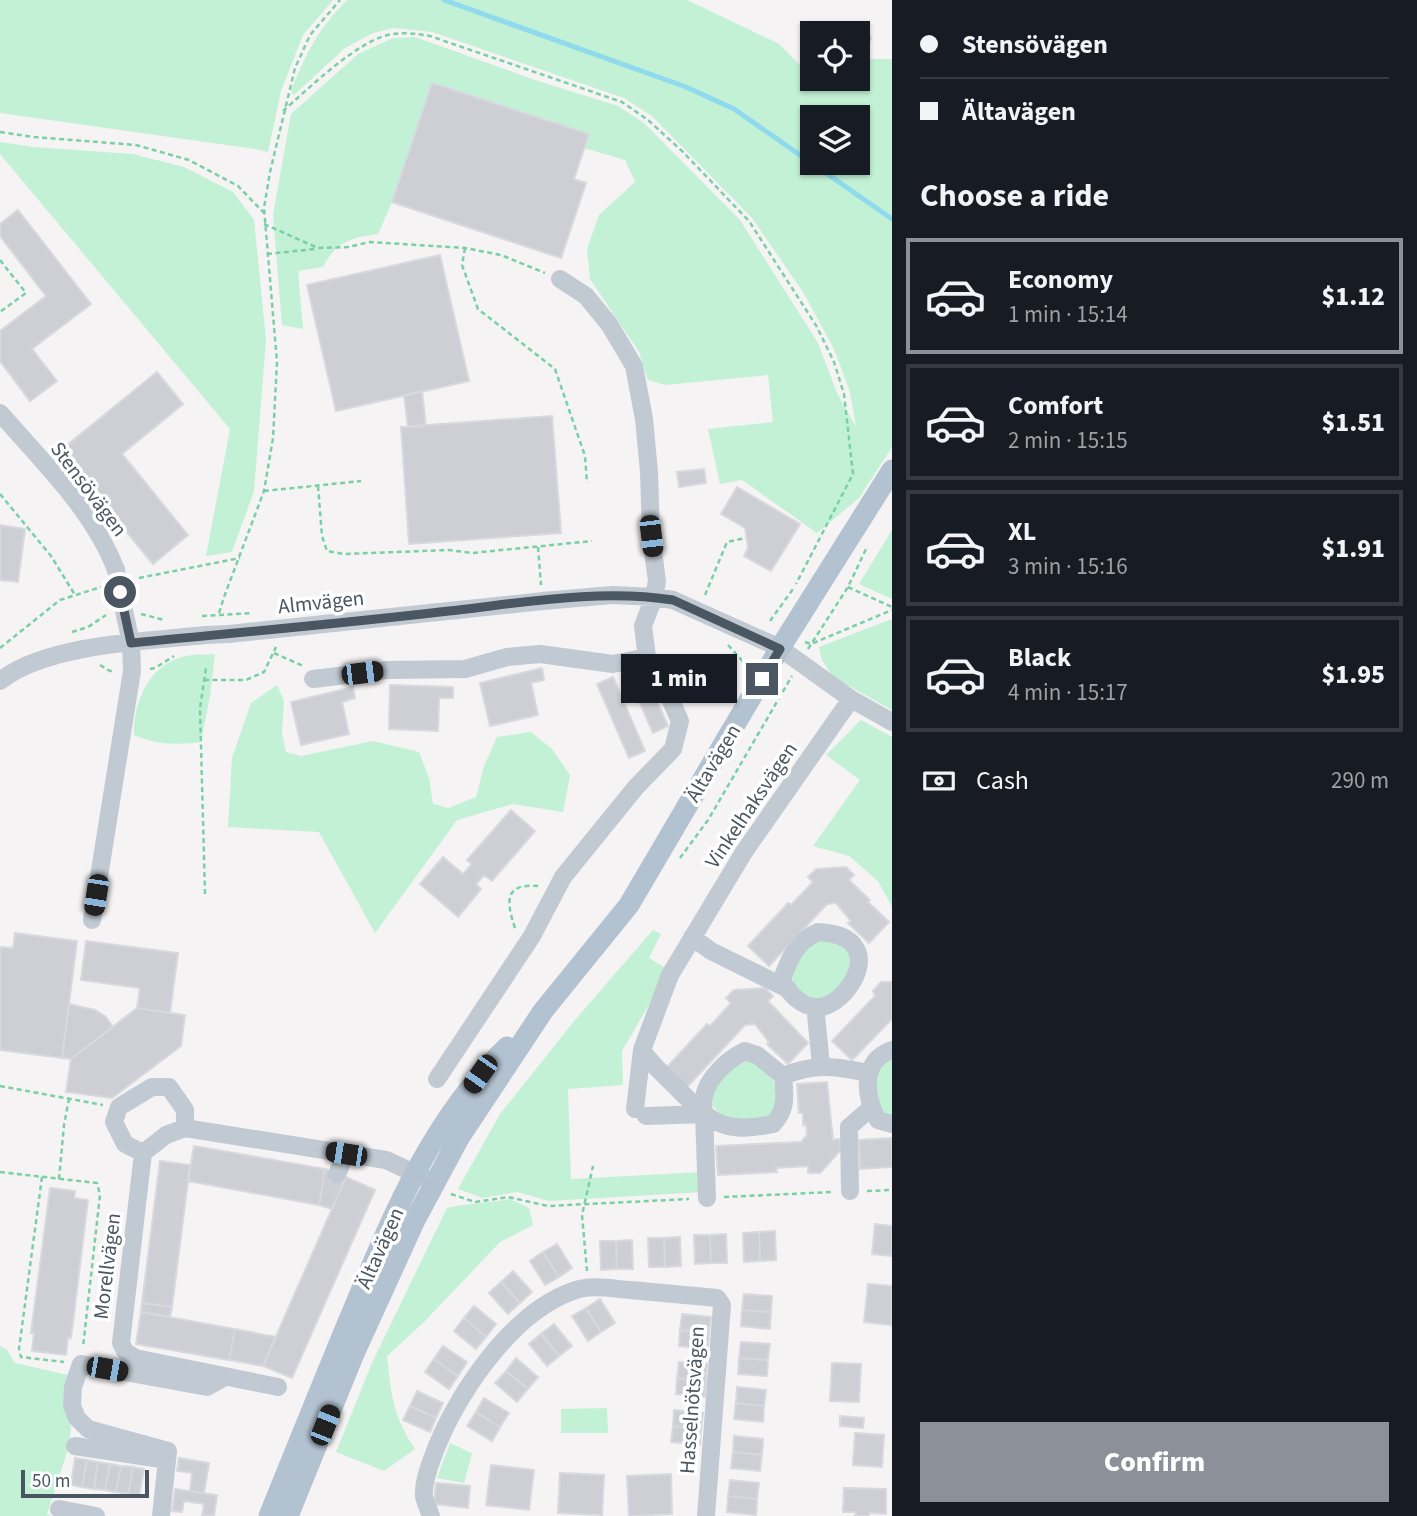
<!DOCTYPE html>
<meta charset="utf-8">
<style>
:root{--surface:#171b24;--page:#242831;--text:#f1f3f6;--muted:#9ea1a6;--line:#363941;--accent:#8c9099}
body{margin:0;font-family:"Source Sans 3",sans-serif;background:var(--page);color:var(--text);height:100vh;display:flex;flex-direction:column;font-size:26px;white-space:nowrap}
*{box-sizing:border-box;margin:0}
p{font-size:23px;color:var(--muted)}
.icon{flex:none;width:38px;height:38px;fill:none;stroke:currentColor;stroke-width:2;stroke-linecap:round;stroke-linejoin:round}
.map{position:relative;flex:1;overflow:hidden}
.drawer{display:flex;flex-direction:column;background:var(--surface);width:525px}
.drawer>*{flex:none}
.top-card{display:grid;align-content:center;height:154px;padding:0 28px;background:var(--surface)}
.tools{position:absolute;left:800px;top:21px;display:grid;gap:14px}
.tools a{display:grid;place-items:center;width:70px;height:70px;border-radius:0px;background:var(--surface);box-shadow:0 2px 5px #0004;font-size:35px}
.scale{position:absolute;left:21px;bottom:18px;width:128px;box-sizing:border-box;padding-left:7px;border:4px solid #4a5661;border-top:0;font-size:19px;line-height:24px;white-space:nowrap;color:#4a5661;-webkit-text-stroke:5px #fff;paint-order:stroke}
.end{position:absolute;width:32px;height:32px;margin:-16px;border:9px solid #4a5661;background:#fff;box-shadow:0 0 0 4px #fff}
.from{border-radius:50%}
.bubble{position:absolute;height:49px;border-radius:0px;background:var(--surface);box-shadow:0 2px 5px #0004;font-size:23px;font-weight:800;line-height:49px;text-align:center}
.car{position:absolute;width:21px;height:42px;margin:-21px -10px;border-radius:9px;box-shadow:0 0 5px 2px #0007;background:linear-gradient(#222 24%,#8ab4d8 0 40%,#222 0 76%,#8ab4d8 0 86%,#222 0)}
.top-card b{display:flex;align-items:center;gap:24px;height:66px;font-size:26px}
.top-card b+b{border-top:2px solid var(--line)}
.top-card i{width:18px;height:18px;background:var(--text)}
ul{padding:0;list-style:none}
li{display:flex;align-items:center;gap:21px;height:116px;margin:0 14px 10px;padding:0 14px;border:4px solid var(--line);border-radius:0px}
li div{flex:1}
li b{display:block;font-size:26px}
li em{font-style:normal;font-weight:800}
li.on{border-color:var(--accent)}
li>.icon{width:63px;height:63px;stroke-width:1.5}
h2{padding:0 28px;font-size:32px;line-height:84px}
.pay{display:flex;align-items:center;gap:18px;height:77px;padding:0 28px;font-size:26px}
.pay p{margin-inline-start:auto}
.primary-button{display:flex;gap:14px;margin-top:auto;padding:14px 28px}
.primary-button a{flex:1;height:80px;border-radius:0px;background:var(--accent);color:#fff;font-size:28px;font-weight:800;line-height:80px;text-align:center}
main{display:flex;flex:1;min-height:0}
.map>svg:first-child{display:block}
</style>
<main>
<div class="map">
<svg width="892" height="1516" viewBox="0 0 892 1516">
<rect width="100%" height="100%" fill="#f5f3f3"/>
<path fill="#c3f1d5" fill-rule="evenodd" d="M0,0H333L303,35L281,91L268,152L255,149L0,113Z
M347,0H687L779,44L816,81L858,79V68L866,59H892V447L859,498L817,533L742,480L720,484L708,429L773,422L768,375L665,385L648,380L639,352L590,279L587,249L599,215L635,182L625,160L584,148L588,134L432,83L392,202L378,234C351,238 336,241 323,267L298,271L303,329L282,325L273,215L291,114L358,54L393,38L415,37L535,80L618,106L644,123L740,220L818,343L837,393L856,427L850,392L834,349L803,292L752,218L652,116L624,98L432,32L394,28L373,33L345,48L294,95L291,91C307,51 317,31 347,0ZM812,117H858V163H812Z
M0,142L33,147L133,154L184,167L233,192L254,220L266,339L254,491L232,552L206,556L230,429L0,154Z
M892,530V599L859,584Z
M892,619V710L833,677L822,660L819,647Z
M215,654L210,696L201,742C176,745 157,745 134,735C133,704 148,666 182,657C192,654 204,655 215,654Z
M277,685L284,701L282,733L286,752L301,756L373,741L419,752L429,778L433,804L448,808L476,797L484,766L497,737L531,732L552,749L570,775L563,812L513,804L457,820L375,933L319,832L228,827L232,758L251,703Z
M861,720L892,737V907L878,881L849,856L813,846L860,780L826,755Z
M653,930L661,934L649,958L669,970L622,1051L623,1085L568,1089L571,1179L702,1172L703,1192L549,1201L517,1192L483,1198L458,1189L500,1114L575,1020Z
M834,937L853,953L843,989L821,1000C783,990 787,967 808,941Z
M892,1052V1118L887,1117L874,1100L877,1065Z
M753,1059C775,1078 780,1085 774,1114C750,1125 716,1125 709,1096L734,1061Z
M510,1199L529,1208L533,1225L500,1242L424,1322L387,1356C391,1395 393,1416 415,1449L384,1471L336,1452L371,1365L447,1208C468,1203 489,1203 510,1199Z
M0,1346L7,1350L15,1363L72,1376L64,1405L71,1427L69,1446L47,1514L52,1516H0Z
M607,1408L608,1433H561V1409Z
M450,1443L472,1453L464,1483L437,1478Z"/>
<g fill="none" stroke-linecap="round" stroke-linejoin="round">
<path stroke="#90daee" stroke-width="5" d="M444,0L686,87L734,109L892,219"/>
</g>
<path fill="#cdcfd5" stroke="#d7d9de" stroke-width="2" d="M865,35L871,38L867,47L860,44Z
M432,83L589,134L574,179L586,183L561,258L392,202Z
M18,210L91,304L32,349L57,381L30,401L0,361V331L46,296L0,236V224Z
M440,255L469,381L336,411L307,285Z
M157,372L183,404L122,454L188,535L153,564L60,451Z
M422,391L426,426L408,427L404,395Z
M552,416L561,533L409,544L401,427Z
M704,469L706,483L679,487L677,472Z
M737,487L800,524L771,571L744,556L748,548L745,528L721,514Z
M0,525L25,529L18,582L0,580Z
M542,668L544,680L531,683L538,715L490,726L480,683Z
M644,672L668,726L653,733L629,679Z
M613,677L645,751L629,758L597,684Z
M390,685L453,687V698H439L438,731L389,729Z
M353,687L355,698L342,702L349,734L301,745L291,702Z
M511,810L535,831L492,881L484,875L476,884L481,889L458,917L420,884L443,857L463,874L472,864L467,860Z
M846,867L854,875L849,880L870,900L868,902L889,922L869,943L848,923L851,921L836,903L827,904L769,966L748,946L788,903L791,905L813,882L808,877L816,869Z
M15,933L77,941L62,1058L0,1050V947L13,948Z
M86,941L178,953L170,1013L137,1008L140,988L81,980Z
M881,982H892V1019L852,1060L832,1041L875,996L873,991Z
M765,988L773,996L768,1001L808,1043L788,1064L767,1044L769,1042L755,1024L745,1025L687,1087L667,1067L707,1024L710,1026L731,1003L726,998L734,990Z
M69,1004L95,1010L106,1017L113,1027L71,1059L62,1058Z
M137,1008L185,1015L181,1046L112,1098L66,1092L71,1059Z
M827,1082L833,1140L840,1139L841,1150L820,1173H808V1166L776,1168L777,1172L718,1175L716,1146L801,1142L807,1135L806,1124L803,1125V1113H799L797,1084Z
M892,1138V1167L860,1169L859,1140Z
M194,1146L325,1169L319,1205L188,1181Z
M160,1161L190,1165L172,1307L142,1303Z
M325,1169L346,1177L332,1209L319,1205Z
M346,1177L375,1190L292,1378L263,1366Z
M50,1188L75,1191L74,1198L88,1200L71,1338H68L66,1355L32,1351L34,1333H31Z
M875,1224L892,1226V1256L872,1254Z
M775,1231L776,1260L760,1261L759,1232Z
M759,1232L760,1261L744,1262L743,1233Z
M726,1234L727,1263H711L710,1235Z
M694,1235H710L711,1263L695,1264Z
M680,1237L681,1266L665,1267L664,1238Z
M648,1238H664L665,1267H649Z
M632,1240L633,1269H617L616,1241Z
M600,1241H616L617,1269L601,1270Z
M557,1244L572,1268L559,1277L543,1252Z
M543,1252L559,1277L545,1285L530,1261Z
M513,1271L532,1292L520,1303L501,1282Z
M501,1282L520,1303L508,1314L489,1293Z
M868,1284L892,1286L891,1325L864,1322Z
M744,1294L772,1296L771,1312L742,1310Z
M600,1299L615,1323L601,1332L586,1308Z
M142,1303L172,1307L170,1317L141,1312Z
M474,1306L496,1324L486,1337L464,1318Z
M586,1308L601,1332L588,1341L572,1316Z
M742,1310L771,1312L770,1329L741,1326Z
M141,1312L235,1329L229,1360L136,1344Z
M682,1314L711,1317L709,1333L680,1330Z
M464,1318L486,1337L476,1349L454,1331Z
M554,1324L572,1346L559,1356L541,1334Z
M235,1329L276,1337L263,1366L229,1360Z
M680,1330L709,1333L708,1349L679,1346Z
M541,1334L559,1356L547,1366L529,1344Z
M741,1342L770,1344L768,1360L739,1358Z
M443,1346L467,1362L458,1376L434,1359Z
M516,1358L538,1377L528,1389L506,1371Z
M739,1358L768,1360L767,1376L738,1374Z
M434,1359L458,1376L449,1389L425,1372Z
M679,1362L707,1364L706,1381L677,1378Z
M832,1363L861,1364L859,1402L830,1401Z
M506,1371L528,1389L517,1402L495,1383Z
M677,1378L706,1381L705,1397L676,1394Z
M737,1387L766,1390L764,1406L736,1403Z
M417,1391L443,1403L436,1418L410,1406Z
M484,1398L509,1413L500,1427L476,1412Z
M736,1403L764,1406L763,1422L734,1419Z
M410,1406L436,1418L430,1432L403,1420Z
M674,1410L703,1413L701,1429L673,1426Z
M476,1412L500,1427L492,1441L467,1426Z
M840,1416L864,1418L863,1428L840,1426Z
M673,1426L701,1429L700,1445L671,1442Z
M855,1433L884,1435L882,1467L853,1465Z
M734,1436L763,1439L762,1455L733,1452Z
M733,1452L762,1455L760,1471L731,1468Z
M75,1458L87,1460L82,1487L71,1485Z
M179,1458L209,1463L204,1493L190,1491L192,1473L177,1471Z
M87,1460L98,1462L94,1489L82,1487Z
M98,1462L110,1464L105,1490L94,1489Z
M110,1464L121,1466L116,1492L105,1490Z
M491,1465L534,1470L529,1510L486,1505Z
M121,1466L133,1467L128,1494L116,1492Z
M133,1467L144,1469L139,1496L128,1494Z
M560,1473L604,1475L602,1515L558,1513Z
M671,1474L672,1514L629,1516L627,1476Z
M730,1480L759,1483L757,1499L728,1496Z
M436,1483L470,1486L468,1508L434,1504Z
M844,1488L886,1489V1514L869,1513V1516H855L856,1512H843Z
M175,1489L217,1495L214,1516H202L204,1504L184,1501L182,1512L172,1511Z
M728,1496L757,1499L756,1515L727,1512Z"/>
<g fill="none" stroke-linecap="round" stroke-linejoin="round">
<path stroke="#7ad0a6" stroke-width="2.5" stroke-dasharray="5 3.5" stroke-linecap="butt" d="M283,111C308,89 360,38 393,34C406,32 418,34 430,36L622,102L648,120L682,151L749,221L817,327L834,362L844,394L853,474L796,584
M0,132L34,137L136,145L189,160L238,186L264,213
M264,224L318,248L348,247L370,242L465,248L501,255L545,273
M465,248L462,265L478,309L555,369L585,456L587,483
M267,254L315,249
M0,260L26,293L0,312
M318,486L322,536L327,551L344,554L449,550L472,553L592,541
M264,491L361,481
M0,494L51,556L75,595
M538,547L541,585
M139,578L240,558
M848,587L892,607
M705,595L727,542L746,538
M219,613L224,597L264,491L273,438L277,362L264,208L270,172L295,68L310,35L340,0
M141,614L164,620
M202,616L252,613
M770,621L793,589
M72,632L88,627L106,615
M805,642L811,644L892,610
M728,645L747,666
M0,648L60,600L101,587
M808,649L848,587L866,549
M274,653L303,666
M100,665L110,671H115
M150,669L155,668L174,656
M204,680H246L264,672L276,647
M680,858L708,820L792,676
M205,894L200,708L206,668
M515,928C506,901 504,883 539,886
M0,1086L103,1105
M0,1172L97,1183L100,1195L83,1347
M42,1177L19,1349L21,1357L64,1362
M59,1179L64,1125L69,1099
M867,1191L892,1190
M451,1194L475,1202L508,1197L548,1206L689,1199
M724,1197L833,1192
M587,1271L582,1215L593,1166"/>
<path stroke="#c1cad2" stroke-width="18" d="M0,413C41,460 94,511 116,570
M229,634L543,601L612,595L654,597L673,600L780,648L851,699L892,722
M313,679L387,670L465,669L507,657L540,654L613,664L647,657
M0,681C46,644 148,641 206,635
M92,920L132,671L131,643L120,592
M818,932C831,933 849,935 856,949C868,969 841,1006 819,1007C802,1008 788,993 782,979C789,959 797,941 818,932Z
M692,937L711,951L786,988
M819,1007L816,1015L821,1065
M642,1050C651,1064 664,1075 676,1087C710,1121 722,1135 773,1124C787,1109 785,1096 783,1076L757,1055L745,1051C728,1059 707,1078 704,1097C702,1102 704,1109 704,1114
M892,1050C861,1060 864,1096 878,1120L892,1124
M783,1076C815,1063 835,1066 868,1073
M437,1079L532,936L563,877L636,787L673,749L680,721L660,676L647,657L643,626L654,597L657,581L651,536L649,472L644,419L634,366L609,324L586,296L560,279
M635,1109L642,1050L670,975L744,852L851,699
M646,1116L704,1114L707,1198
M143,1153L121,1343L125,1351L135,1358L278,1387
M143,1153L166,1135L185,1128L386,1160L427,1179
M143,1153L125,1144L114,1122L119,1107L152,1087H169L185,1110V1128
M337,1174L346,1154
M850,1191L849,1127L871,1108
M75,1446L161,1459
M59,1509L96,1516
M161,1516L168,1451L88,1429L77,1418L72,1406L73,1387L81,1364L207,1387L225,1377
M431,1516C429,1510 425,1502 424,1496C423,1484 428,1470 432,1459C453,1399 510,1313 573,1291C591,1284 613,1289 631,1290C660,1293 688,1295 717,1298L722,1305L706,1516"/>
<path stroke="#b3c2d1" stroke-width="21" d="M269,1516C298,1445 326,1374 356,1303C394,1212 434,1117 507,1047
M288,1516L353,1356L415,1220L459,1138L543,1011L629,905L780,648L892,470"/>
<path stroke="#c1cad2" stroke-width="18" d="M116,570L120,592
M206,635L229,634"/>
</g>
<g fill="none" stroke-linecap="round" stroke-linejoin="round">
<path stroke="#4a5661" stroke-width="9" d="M120,592L131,643C234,633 337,624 440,612C516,604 597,588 673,600L780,649L762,679"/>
</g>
<g text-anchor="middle" stroke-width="7" stroke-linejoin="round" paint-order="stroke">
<g font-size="21" fill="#4a5661" stroke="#fff">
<text transform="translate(89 489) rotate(53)" y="7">Stensövägen</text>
<text transform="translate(321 602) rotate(-6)" y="7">Almvägen</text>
<text transform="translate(713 763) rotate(-59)" y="7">Ältavägen</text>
<text transform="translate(751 805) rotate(-56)" y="7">Vinkelhaksvägen</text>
<text transform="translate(380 1248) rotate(-66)" y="7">Ältavägen</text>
<text transform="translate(107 1266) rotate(-83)" y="7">Morellvägen</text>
<text transform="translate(692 1400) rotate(-86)" y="7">Hasselnötsvägen</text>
</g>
</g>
</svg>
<div class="tools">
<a><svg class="icon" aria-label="locate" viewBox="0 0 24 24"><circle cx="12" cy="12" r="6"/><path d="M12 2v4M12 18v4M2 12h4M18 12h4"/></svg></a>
<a><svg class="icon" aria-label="layers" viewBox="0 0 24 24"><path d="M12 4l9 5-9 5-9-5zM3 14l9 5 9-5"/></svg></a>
</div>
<div class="scale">50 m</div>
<i class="end from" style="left:120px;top:592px"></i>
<i class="end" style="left:762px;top:679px"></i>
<div class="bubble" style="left:621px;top:654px;width:116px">1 min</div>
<i class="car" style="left:651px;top:536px;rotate:173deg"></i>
<i class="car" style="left:362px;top:673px;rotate:83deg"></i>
<i class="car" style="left:96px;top:895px;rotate:189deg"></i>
<i class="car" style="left:480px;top:1074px;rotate:215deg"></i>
<i class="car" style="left:346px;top:1154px;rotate:279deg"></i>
<i class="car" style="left:107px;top:1369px;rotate:100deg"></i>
<i class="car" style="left:325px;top:1425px;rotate:22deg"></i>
</div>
<section class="drawer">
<div class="top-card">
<b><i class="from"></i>Stensövägen</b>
<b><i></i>Ältavägen</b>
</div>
<h2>Choose a ride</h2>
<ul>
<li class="on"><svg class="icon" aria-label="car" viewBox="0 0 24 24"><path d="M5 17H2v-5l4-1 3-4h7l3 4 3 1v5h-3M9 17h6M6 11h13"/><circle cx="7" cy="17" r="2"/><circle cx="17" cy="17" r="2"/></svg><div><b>Economy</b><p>1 min · 15:14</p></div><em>$1.12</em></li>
<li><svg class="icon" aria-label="car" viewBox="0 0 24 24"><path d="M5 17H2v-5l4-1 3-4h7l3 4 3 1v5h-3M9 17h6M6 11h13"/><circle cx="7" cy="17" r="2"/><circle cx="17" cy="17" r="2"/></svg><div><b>Comfort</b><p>2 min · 15:15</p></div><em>$1.51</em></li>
<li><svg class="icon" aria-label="car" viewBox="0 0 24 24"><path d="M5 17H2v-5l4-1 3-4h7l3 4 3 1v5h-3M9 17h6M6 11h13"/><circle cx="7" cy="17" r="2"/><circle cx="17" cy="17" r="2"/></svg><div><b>XL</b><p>3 min · 15:16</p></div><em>$1.91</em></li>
<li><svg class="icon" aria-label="car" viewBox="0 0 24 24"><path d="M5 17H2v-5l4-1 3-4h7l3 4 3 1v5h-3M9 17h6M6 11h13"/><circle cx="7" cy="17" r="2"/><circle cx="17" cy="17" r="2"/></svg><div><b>Black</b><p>4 min · 15:17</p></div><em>$1.95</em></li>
</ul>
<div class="pay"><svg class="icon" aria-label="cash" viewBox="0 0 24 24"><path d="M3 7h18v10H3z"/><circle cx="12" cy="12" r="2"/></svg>Cash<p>290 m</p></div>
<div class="primary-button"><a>Confirm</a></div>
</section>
</main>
